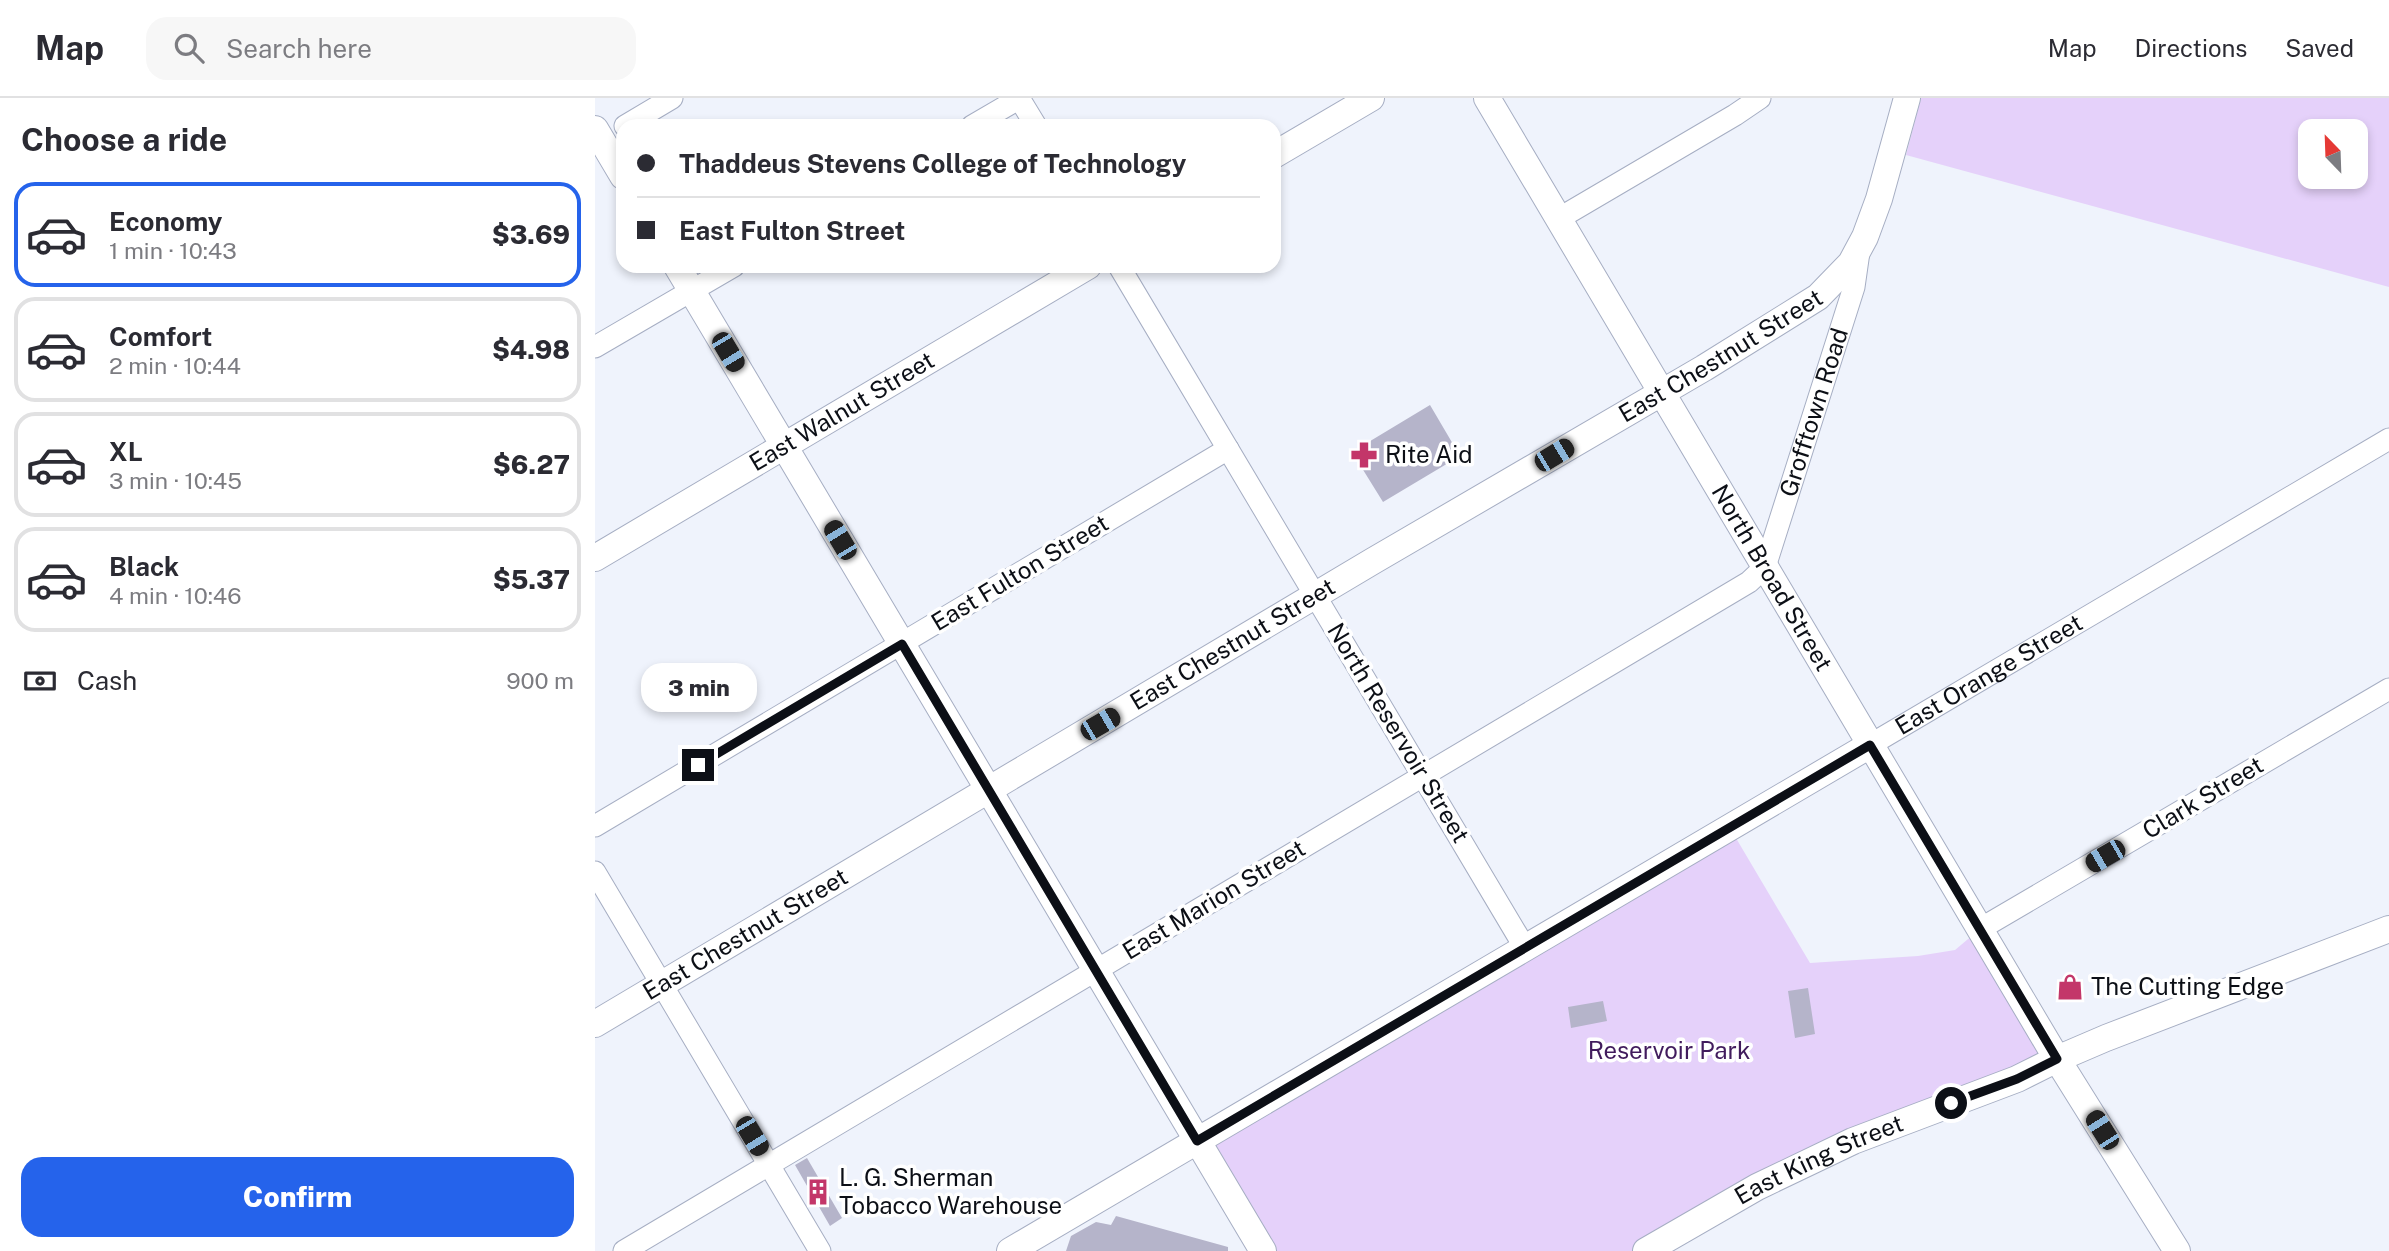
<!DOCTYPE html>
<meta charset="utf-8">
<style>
:root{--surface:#fff;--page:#f7f7f7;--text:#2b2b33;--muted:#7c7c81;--line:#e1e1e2;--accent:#2563eb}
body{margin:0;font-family:"Public Sans",sans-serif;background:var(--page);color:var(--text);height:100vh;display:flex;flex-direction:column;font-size:26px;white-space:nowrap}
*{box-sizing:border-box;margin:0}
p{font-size:23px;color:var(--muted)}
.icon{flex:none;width:38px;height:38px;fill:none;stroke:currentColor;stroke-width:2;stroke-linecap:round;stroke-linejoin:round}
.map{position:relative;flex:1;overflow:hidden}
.details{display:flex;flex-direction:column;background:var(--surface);width:595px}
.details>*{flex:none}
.banner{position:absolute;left:21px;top:21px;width:665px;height:154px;border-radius:21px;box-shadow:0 4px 10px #0003;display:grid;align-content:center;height:154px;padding:0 21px;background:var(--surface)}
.needle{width:46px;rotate:337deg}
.buttons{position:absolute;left:1703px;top:21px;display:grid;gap:14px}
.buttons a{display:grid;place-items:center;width:70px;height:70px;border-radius:14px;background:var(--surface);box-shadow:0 4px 10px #0003;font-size:35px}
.end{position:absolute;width:32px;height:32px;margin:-16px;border:9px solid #0c0f16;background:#fff;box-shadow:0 0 0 4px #fff}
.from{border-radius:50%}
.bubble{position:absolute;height:49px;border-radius:21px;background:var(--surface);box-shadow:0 4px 10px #0003;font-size:23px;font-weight:800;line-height:49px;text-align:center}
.car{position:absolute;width:21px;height:42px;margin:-21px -10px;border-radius:9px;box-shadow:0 0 5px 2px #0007;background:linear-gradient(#222 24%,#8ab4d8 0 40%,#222 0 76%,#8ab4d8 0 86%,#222 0)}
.banner b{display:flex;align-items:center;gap:24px;height:66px;font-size:26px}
.banner b+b{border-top:2px solid var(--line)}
.banner i{width:18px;height:18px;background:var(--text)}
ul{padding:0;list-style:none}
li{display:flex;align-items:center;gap:21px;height:105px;margin:0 14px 10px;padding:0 7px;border:4px solid var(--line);border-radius:21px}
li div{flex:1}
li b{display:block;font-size:26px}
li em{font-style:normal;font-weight:800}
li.active{border-color:var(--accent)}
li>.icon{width:63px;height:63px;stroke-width:1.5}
h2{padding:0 21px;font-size:32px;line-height:84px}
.pay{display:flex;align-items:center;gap:18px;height:77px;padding:0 21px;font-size:26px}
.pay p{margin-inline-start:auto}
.action{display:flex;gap:14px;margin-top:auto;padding:14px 21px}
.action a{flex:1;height:80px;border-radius:21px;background:var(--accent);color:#fff;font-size:28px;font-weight:800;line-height:80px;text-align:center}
header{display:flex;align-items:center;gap:42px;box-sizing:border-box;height:98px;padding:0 35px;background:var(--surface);border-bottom:2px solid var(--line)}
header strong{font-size:33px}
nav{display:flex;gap:38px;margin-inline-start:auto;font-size:24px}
.search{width:490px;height:63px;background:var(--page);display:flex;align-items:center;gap:18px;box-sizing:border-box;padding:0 24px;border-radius:21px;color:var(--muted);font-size:26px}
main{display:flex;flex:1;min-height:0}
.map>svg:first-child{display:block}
</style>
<header>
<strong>Map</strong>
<div class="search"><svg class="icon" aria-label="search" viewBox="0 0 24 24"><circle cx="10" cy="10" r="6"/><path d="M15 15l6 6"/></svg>Search here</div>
<nav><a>Map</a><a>Directions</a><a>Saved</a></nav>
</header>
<main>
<section class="details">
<h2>Choose a ride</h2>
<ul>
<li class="active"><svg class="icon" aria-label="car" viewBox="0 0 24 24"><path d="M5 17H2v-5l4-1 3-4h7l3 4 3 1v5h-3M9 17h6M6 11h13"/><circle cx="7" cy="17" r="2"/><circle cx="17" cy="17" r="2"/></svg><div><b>Economy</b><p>1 min · 10:43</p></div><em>$3.69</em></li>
<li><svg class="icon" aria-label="car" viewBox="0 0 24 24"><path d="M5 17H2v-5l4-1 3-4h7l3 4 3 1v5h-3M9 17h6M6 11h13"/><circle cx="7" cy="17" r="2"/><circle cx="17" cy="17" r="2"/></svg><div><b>Comfort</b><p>2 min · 10:44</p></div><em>$4.98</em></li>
<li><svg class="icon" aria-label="car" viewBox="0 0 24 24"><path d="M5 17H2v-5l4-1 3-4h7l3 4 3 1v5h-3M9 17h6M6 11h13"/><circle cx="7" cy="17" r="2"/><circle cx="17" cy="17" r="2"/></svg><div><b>XL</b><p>3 min · 10:45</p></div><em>$6.27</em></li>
<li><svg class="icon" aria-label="car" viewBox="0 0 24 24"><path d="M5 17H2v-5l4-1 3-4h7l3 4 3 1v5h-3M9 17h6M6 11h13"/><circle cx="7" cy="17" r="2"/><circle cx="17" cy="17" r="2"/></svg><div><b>Black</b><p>4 min · 10:46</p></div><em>$5.37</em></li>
</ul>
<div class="pay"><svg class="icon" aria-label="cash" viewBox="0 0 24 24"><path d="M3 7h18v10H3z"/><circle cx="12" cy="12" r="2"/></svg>Cash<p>900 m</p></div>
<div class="action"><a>Confirm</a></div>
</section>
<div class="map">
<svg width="1794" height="1153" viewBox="0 0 1794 1153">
<rect width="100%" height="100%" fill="#eff3fc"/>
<path fill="#e5d1fa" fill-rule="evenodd" d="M1326,0H1794V189L1311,57ZM1715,33H1760V79H1715Z
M1135,730L1215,865L1323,858L1360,852L1385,831L1462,961L1051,1153H668L602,1043Z"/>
<path fill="#b5b4ca" d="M835,307L865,358L788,404L757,354Z
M1213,890L1220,936L1200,940L1193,893Z
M1008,903L1012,923L976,930L973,909Z
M212,1060L247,1120L235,1128L200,1067Z
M521,1118L633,1149V1153H471L476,1138L501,1124L516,1127Z"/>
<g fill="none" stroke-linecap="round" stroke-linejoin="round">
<g stroke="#a6aec3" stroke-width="23">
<g id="minor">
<path d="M424,0L441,28"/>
<path d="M30,28L77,0"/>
<path d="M377,28L425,0"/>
<path d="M963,121L1140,17L1165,0"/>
<path d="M524,168L930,850"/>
<path d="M0,249L139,168"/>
<path id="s1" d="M1275,647L1794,341"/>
<path d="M0,728L633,351"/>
<path d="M0,774L225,1153"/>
<path d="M1385,831L1794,591"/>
<path id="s2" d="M29,1153L1154,484L1170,469L1259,189L1264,154"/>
</g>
</g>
<g stroke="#a6aec3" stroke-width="28">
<g id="major">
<path id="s3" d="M892,0L1462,961L1582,1153"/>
<path d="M0,31L28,78"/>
<path d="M679,57L776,0"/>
<path d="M82,168L668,1153"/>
<path id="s4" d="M0,460L493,168"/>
<path id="s5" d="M0,926L778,463L1109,270L1223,199L1256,165L1270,139L1284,101L1312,0"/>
<path d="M415,1153L1275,647"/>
<path id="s6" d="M1051,1153L1162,1089L1258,1043L1422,981L1462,961L1511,940L1794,831"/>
</g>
</g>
<use href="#minor" stroke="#fff" stroke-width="21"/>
<use href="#major" stroke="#fff" stroke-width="26"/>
</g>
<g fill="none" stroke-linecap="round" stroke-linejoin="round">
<path stroke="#0c0f16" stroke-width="9" d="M103,667L307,546L602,1043L1275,647L1462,961L1422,981L1356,1005"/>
</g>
<defs>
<g id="pharmacy-bare" transform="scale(2.1)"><path d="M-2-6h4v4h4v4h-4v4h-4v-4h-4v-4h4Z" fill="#c33669" stroke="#fff" stroke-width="2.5" paint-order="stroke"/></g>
<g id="shop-bare" transform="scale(2.1)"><path d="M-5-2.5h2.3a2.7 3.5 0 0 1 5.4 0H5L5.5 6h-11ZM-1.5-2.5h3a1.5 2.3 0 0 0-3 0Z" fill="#c33669" stroke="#fff" stroke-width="2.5" paint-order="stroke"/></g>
<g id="building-bare" transform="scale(2.1)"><path d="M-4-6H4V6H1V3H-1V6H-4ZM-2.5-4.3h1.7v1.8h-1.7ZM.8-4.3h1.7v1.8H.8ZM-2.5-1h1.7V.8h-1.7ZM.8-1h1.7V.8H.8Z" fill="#c33669" stroke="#fff" stroke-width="2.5" paint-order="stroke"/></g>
</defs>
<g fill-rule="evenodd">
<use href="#pharmacy-bare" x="769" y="357"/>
<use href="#shop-bare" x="1475" y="889"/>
<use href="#building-bare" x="223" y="1094"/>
</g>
<g text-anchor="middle" stroke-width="7" stroke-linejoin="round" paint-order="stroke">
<g font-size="24" fill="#0c0f16" stroke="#fff">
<text dy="8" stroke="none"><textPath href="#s5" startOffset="1309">East Chestnut Street</textPath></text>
<text dy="8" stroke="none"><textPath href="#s4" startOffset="287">East Walnut Street</textPath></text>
<text dy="8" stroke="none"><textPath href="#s2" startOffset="1493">Grofftown Road</textPath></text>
<text transform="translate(425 475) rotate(-31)" y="8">East Fulton Street</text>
<text dy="8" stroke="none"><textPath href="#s3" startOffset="558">North Broad Street</textPath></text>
<text dy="8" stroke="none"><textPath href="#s5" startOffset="742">East Chestnut Street</textPath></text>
<text dy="8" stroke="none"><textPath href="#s1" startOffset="138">East Orange Street</textPath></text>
<text transform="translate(803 635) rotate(59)" y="8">North Reservoir Street</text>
<text transform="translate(1608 700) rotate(-31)" y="8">Clark Street</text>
<text transform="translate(619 802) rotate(-31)" y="8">East Marion Street</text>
<text dy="8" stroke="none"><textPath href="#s5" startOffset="175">East Chestnut Street</textPath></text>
<text dy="8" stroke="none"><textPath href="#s6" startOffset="196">East King Street</textPath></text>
</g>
<g font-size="24" fill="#0c0f16" stroke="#fff" text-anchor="start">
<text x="790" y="365">Rite Aid</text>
<text x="1496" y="897">The Cutting Edge</text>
<text x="244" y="1088">L. G. Sherman<tspan x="244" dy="28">Tobacco Warehouse</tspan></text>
</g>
<g font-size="24" fill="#411b5d" stroke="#fff">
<text x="1074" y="961">Reservoir Park</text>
</g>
</g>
</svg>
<div class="buttons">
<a><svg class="needle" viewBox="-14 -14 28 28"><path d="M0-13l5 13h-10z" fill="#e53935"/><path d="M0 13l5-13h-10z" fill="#7c7c81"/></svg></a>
</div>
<i class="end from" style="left:1356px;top:1005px"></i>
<i class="end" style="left:103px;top:667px"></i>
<div class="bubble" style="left:46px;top:565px;width:116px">3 min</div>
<i class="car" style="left:133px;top:254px;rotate:149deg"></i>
<i class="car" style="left:959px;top:357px;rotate:59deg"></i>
<i class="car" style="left:245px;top:442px;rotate:329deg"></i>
<i class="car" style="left:505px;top:626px;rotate:60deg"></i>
<i class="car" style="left:1510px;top:758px;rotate:240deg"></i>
<i class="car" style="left:1507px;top:1032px;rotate:328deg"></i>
<i class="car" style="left:157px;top:1038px;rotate:149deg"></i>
<div class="banner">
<b><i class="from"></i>Thaddeus Stevens College of Technology</b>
<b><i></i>East Fulton Street</b>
</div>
</div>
</main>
